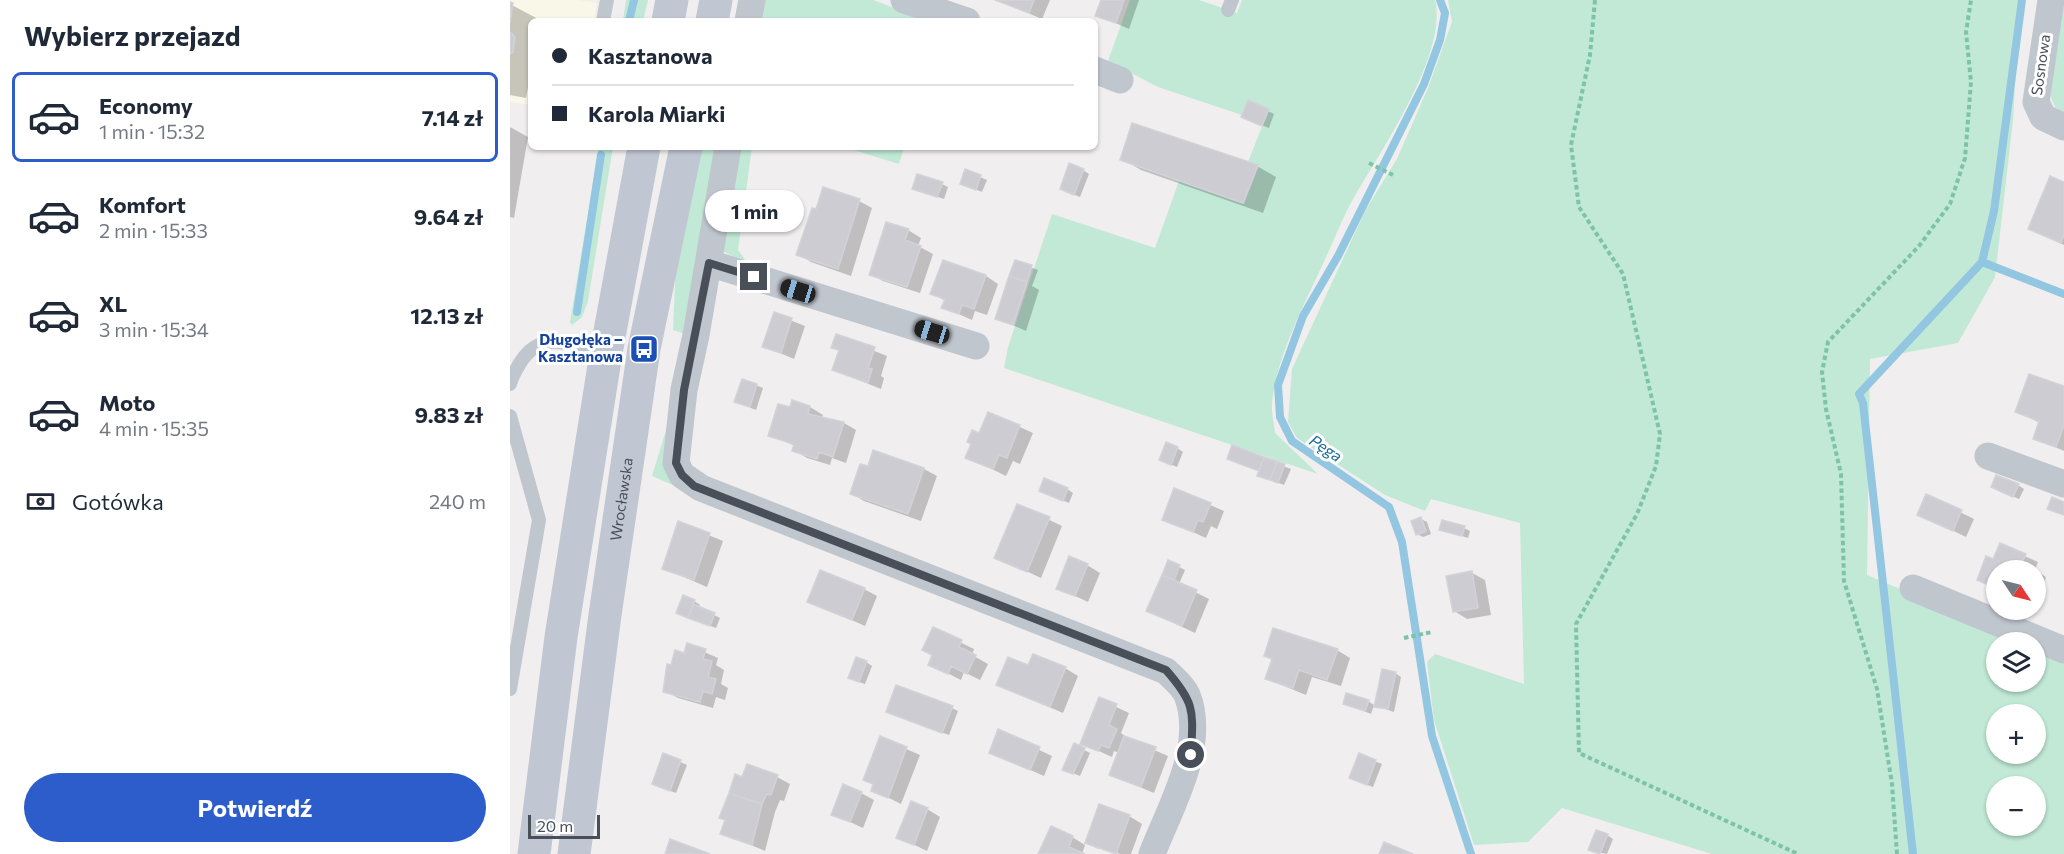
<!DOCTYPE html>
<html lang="pl">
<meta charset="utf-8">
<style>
:root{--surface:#fff;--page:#f6f6f7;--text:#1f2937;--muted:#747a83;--line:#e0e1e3;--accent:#2d5dcb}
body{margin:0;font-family:Commissioner,sans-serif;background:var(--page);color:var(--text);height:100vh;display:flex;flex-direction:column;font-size:22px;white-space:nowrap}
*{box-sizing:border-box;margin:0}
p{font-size:20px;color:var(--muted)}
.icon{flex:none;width:33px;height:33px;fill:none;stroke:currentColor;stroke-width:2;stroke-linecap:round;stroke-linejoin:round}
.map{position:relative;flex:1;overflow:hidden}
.side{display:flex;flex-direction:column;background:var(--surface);width:510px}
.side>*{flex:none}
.guide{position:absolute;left:18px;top:18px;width:570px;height:132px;border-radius:9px;box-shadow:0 2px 4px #0004;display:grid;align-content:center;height:132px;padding:0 24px;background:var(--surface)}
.needle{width:39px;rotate:125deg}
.fabs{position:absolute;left:1476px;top:560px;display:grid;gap:12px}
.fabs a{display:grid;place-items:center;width:60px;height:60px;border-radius:50%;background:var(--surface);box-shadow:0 2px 4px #0004;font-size:30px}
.scale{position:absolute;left:18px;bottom:15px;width:72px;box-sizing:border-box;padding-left:6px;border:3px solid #484f59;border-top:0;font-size:16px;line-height:21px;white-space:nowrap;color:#484f59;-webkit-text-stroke:4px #fff;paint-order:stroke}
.end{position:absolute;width:27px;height:27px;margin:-14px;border:8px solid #484f59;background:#fff;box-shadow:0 0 0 3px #fff}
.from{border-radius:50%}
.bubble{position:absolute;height:42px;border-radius:21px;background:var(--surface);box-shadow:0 2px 4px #0004;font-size:20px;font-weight:700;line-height:42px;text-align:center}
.car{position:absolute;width:18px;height:36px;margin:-18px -9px;border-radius:8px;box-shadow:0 0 4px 2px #0007;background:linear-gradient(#222 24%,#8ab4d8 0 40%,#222 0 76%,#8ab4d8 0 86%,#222 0)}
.guide b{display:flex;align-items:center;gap:21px;height:57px;font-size:22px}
.guide b+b{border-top:2px solid var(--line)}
.guide i{width:15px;height:15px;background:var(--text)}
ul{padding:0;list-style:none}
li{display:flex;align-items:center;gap:18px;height:90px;margin:0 12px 9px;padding:0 12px;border:3px solid transparent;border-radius:9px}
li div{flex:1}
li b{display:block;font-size:22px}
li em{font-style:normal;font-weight:700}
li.current{border-color:var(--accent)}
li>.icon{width:54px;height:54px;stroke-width:1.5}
h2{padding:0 24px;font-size:27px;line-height:72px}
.pay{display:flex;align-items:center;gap:15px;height:66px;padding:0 24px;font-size:22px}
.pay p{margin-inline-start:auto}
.primary-button{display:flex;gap:12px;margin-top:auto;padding:12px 24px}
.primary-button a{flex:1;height:69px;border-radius:36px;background:var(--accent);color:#fff;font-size:24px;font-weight:700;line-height:69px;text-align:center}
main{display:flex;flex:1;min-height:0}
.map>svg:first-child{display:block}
</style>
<main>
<section class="side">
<h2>Wybierz przejazd</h2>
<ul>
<li class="current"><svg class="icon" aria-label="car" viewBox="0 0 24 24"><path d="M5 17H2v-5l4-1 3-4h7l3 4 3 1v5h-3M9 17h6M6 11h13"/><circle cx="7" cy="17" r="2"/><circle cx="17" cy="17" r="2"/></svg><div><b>Economy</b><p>1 min · 15:32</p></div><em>7.14 zł</em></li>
<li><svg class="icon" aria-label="car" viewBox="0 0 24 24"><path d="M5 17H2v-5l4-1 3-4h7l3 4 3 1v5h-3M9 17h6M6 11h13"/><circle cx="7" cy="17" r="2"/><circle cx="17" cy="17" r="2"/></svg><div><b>Komfort</b><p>2 min · 15:33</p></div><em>9.64 zł</em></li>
<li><svg class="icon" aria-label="car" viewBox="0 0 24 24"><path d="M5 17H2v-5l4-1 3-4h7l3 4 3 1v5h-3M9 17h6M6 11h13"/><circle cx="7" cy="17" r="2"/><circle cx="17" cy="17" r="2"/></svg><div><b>XL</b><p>3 min · 15:34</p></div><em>12.13 zł</em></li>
<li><svg class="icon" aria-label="car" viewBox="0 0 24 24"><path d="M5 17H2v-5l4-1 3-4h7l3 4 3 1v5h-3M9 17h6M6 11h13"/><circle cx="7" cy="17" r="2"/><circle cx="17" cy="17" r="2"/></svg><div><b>Moto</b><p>4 min · 15:35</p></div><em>9.83 zł</em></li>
</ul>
<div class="pay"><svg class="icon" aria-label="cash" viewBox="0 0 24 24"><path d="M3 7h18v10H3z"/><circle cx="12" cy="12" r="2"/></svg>Gotówka<p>240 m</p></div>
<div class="primary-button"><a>Potwierdź</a></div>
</section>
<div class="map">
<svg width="1554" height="854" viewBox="0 0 1554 854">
<rect width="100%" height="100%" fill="#f0eeee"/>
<path fill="#f9f7e8" d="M0,0H69L87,3L84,21H21V105L0,102Z"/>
<path fill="#c1e9d6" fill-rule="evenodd" d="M116,0H138L133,21H113Z
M251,0H363L419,21H247Z
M620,0H689L727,13L732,0H925C938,53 872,149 846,194C834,214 826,236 816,257C796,302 768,351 762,402C761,412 764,423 765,433L808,474L494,368L498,347L542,214L645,248L669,181L734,204L749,166L738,162L759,109L738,100L732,115L648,87L598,61Z
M938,0H1510L1503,120L1485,277L1448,343L1360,359L1357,575L1515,642H1486V681H1526V646L1554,658V854H1202L1052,808L1018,842L964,845L924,720L917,662L925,654L1014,684L1010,523L921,499L915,511L875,495L787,438L778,422L782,369L855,211L887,159L918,88L942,22ZM1486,714H1526V753H1486ZM1486,786H1526V825H1486Z
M1554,3V113L1545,107L1540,95Z
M89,147H103L78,301L72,317L62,325L60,322Z
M190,147H208L176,334L163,330L166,262Z
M226,147H242L228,250L239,265L213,251Z
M334,147H394L389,164Z
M162,411L181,493L142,476Z"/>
<path fill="#0003" d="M487,0H540L532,19Z
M592,0H629L619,29L587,15Z
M0,4L28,19L21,21V70L16,98L0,95Z
M739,102L764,114L759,128L739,120Z
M0,127L18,137L4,218L0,217Z
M612,159L747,166L766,177L753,213L631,170Z
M573,170L579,174L570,197L551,189Z
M456,171L477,180L472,192L457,186Z
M432,184L438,187L434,199L410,191Z
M1554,184V245L1520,229Z
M349,201L362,208L341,276L301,262L288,254Z
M398,230L411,238L408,246L423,254L410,293L373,281L361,274Z
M434,262L476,276L488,284L477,315L465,311L462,320L433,307L436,301L422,294Z
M506,262L528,270L522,286L529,290L516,331L487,318Z
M265,314L295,326L284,359L254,346Z
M327,336L377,356L371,376L374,378L371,389L324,370L330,351L323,347Z
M233,380L253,388L246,410L226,402Z
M1554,388V451L1525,438L1530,423L1507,412Z
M283,402L300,407L313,415L312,418L334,423L346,430L336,463L322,458L320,465L297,458L284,450L285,446L260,435Z
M479,413L523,433L510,464L503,461L496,476L457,457Z
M723,447L781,469L774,485L749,475L750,471Z
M667,448L673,452L667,467L657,463Z
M364,452L414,469L427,476L411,521L354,501L341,493L359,468Z
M1508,485L1514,489L1509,499L1489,490Z
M557,489L563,493L559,503L537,494Z
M665,490L714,511L707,529L701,526L696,538L654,519Z
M1417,496L1464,519L1456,537L1409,514Z
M508,505L552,526L531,578L486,557Z
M911,519L917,522L921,534L913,537L907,534Z
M169,523L213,541L197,587L153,568Z
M954,528L960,531L958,538L931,529Z
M1490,545L1528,562L1525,570H1486V589L1468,579L1484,561Z
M659,562L675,570L669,584L699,599L685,633L638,611Z
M577,565L590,573L578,602L548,588Z
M1526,571L1536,577L1528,599L1526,598Z
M962,573L975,580L981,615L957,619L944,611Z
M354,589L367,596L355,626L299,601Z
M184,601L190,605L189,608L210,618L206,628L174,616Z
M423,629L464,649L462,655L478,664L470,680L454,672L451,680L433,671L424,656Z
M178,645L208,658L206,665L214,670L211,684L218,688L215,700L206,697L203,708L168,698L155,691L162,667L175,655Z
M827,650L840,658L831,686L802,677L796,695L757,679L763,660L755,655Z
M356,662L362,666L355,684L346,681Z
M518,667L555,668L568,676L553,713L488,685Z
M885,673L891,677L884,712L866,706Z
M589,699L619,713L611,733L619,739L658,756L644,793L601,775L609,753L604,751L602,757L571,743Z
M858,701L864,705L861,714L834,703Z
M442,708L448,711L439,735L384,715Z
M489,731L542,756L534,776L480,752Z
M371,738L410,755L391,804L363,790Z
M574,750L580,753L570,776L560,772Z
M154,755L177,765L166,793L150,787Z
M849,755L872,764L863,787L847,781Z
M267,777L280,784L274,801L270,800L265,812L255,851L212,833L217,821L211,818L233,779Z
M351,793L364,800L353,828L323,814Z
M417,809L430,817L417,851L388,837Z
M619,816L632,824L621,854H610L588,846V849L576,842Z
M1097,835L1103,839L1097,854L1086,852Z
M562,837L575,845L572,854H530Z"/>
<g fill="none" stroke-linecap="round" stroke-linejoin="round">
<path stroke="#93c6e1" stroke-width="8" d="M930,0L935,13L930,40L914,84L828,256L793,316L768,385L770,417L782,441L879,507L892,542L922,736L961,854
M119,21L124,0
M1472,262L1554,294
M67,312L91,155
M1403,854L1353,403L1349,394L1472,262L1484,211L1512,0"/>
</g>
<path fill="#ccccd2" stroke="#d2d3d9" stroke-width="1.5" d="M485,0H524L519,13Z
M591,0H614L606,23L585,16Z
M0,2L3,3L0,23Z
M0,32L5,37L3,52L0,54Z
M738,100L759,109L752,126L731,117Z
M622,123L748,165L733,203L610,160Z
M559,163L574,169L564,195L550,189Z
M455,169L471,175L466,190L450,184Z
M407,174L433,182L427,197L402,189Z
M1540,176L1554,182V235L1551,243L1518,229Z
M313,187L350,199L328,269L286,255L302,208L306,209Z
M376,222L399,229L395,240L411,246L397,287L359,275Z
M433,260L476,275L464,309L452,305L449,314L431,308L435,299L420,294Z
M505,260L522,265L517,282L499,276Z
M499,276L517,282L503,325L485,319Z
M264,312L282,318L271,353L252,347Z
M326,334L365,347L358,368L362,369L358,383L322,370L329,350L321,348Z
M1519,374L1554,386V425L1546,447L1523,439L1529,421L1505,412Z
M232,379L247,384L240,407L224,402Z
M282,400L300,406L298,414L334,422L323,457L309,452L307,459L282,451L284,444L258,436L268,404L280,407Z
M478,412L510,425L497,458L489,455L483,469L455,458L461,444L457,442L462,430L469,433Z
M656,442L668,447L661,465L649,460Z
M722,445L754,457L749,471L717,459Z
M363,450L414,468L398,514L340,494L350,464L358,466Z
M754,457L767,461L760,480L747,476Z
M767,461L775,464L768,483L760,480Z
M1486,475L1509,484L1503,497L1481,487Z
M534,478L558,488L553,501L529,491Z
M664,488L701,503L693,522L688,520L683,532L652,520Z
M1416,494L1452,510L1443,531L1407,515Z
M1542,497L1554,502V515L1537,509Z
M507,504L540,517L517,572L484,558Z
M911,517L916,531L906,535L901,521Z
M932,520L955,526L952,536L929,530Z
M168,521L200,533L184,580L152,569Z
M1490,543L1516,554L1512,563L1524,568L1486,570V588L1467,580L1476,556L1483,559Z
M559,556L578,564L565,596L546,589Z
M658,560L670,565L664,580L652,575Z
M310,570L355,588L342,620L297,602Z
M962,571L968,608L943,612L936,576Z
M652,575L687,590L672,626L636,611Z
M173,595L185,600L178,618L166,613Z
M183,604L205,613L200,626L178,618Z
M423,627L452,640L449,647L466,655L457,674L441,666L438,674L418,665L422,655L412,650Z
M763,628L828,649L817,680L789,670L783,688L755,679L762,659L754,656Z
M177,643L196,649L193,659L202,661L198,677L206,679L202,694L193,691L190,702L153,692L157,664L161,665L165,650L174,653Z
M523,654L556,667L540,707L486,685L498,657L518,665Z
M346,657L357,661L349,682L338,678Z
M872,669L886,672L878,709L864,707Z
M386,685L443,706L432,733L376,712Z
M836,693L859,700L855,711L833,704Z
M589,697L607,704L599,725L607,729L599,748L591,745L588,751L570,744Z
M488,729L530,747L520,770L479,753Z
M370,736L397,747L378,798L361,791L363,784L353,780Z
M614,736L646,747L631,787L599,775Z
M564,743L575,748L563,774L552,770Z
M153,753L171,760L160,791L142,784Z
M849,753L866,760L857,785L839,778Z
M237,764L268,775L261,795L257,794L252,804L219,793L225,774L232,777Z
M333,784L352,792L340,822L321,815Z
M219,793L252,804L242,845L210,834L215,820L209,818Z
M401,801L418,808L404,845L386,838Z
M589,804L620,815L606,854L575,843Z
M541,826L563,836L559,847L575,854H528Z
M1086,830L1098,834L1090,854L1078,850Z
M160,839L200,854H155Z
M874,842L903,854H869Z"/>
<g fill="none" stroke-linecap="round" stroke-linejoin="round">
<path stroke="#7dc3aa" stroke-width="4" stroke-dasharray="4.5 3" stroke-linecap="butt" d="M1085,0L1080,55L1061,145L1069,207L1113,274L1150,434L1146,466L1127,514L1066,624L1069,753L1288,854
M859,163L883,175
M894,638L922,632
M1387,854L1382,784L1367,689L1334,581L1331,474L1316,409L1312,372L1318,342L1409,246L1440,204L1455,158L1461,82L1456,32L1461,0"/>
<path stroke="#c0c6ce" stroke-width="14" d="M718,10L722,0
M93,21L97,0
M0,384C2,376 6,370 10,363C31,328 63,345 96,353
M0,416L29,520L0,689"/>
<path stroke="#c0c6ce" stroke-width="27" d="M394,0L457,21
M1541,0L1526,102L1533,117L1554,127
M238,21L242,0
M585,70L610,80
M218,147L186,335L174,390L166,463L172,475L191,488L656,671C663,678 673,686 677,695C697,746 660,807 642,854
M199,263L466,346
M1478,456L1554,484
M1403,588L1554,650"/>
<g stroke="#c0c7d2" stroke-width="33">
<path d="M158,21L162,0"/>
<path d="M202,21L206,0"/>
<path d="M24,854L51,637L96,353L134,147"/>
<path id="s1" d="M64,854L95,615L134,349L176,147"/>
</g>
</g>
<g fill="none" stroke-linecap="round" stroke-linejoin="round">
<path stroke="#484f59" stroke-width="8" d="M244,277L199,263L174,390L166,463L172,475L184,486L212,497L656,670C686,704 683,711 681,755"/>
</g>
<defs>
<g id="bus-square" transform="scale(1.5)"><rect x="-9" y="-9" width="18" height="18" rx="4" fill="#1a4fb4" stroke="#fff"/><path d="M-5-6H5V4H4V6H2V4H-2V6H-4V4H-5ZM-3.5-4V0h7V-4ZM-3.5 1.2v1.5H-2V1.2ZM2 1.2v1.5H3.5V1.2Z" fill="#fff"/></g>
</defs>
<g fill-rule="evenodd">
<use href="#bus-square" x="134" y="349"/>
</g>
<g text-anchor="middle" stroke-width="6" stroke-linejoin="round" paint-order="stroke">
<g font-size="15" fill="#484f59" stroke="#fff">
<text transform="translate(1531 65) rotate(-82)" y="5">Sosnowa</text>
<text dy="5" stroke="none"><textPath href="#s1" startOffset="358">Wrocławska</textPath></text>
</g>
<g font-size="15" font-weight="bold" fill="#164399" stroke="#fff" text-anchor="end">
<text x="113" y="345">Długołęka –<tspan x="113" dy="17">Kasztanowa</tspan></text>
</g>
<g font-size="16" font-style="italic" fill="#1c6d98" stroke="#fff">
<text transform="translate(816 448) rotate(34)" y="6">Pęga</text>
</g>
</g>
</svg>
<div class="fabs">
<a><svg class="needle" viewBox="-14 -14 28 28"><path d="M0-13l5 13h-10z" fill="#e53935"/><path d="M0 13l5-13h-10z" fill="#747a83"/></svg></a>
<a><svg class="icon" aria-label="layers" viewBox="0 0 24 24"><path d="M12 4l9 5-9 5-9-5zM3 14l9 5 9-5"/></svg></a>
<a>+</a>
<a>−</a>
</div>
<div class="scale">20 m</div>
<i class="end from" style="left:681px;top:755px"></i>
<i class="end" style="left:244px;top:277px"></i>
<div class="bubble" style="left:195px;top:190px;width:99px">1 min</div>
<i class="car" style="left:288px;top:291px;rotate:287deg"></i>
<i class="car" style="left:422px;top:332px;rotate:287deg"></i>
<div class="guide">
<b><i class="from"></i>Kasztanowa</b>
<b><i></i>Karola Miarki</b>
</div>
</div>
</main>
